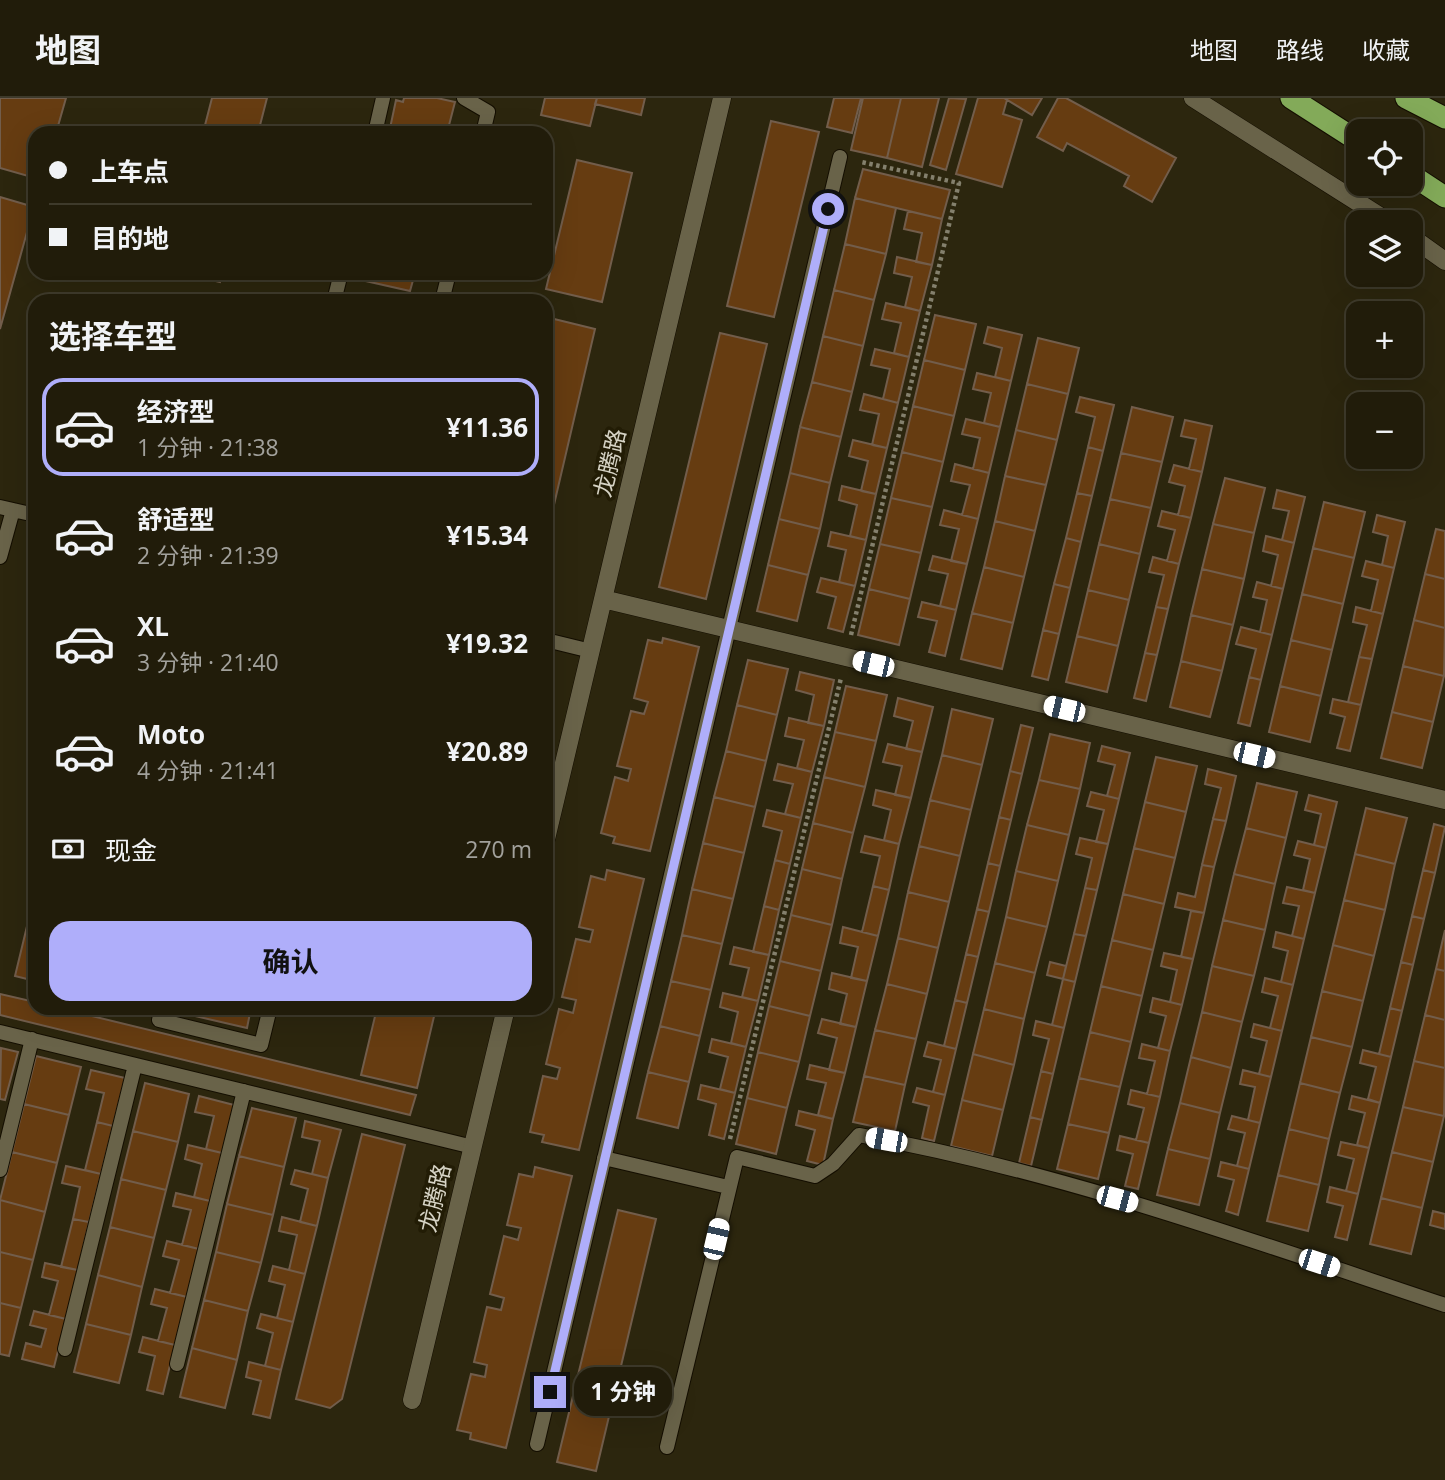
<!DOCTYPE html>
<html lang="zh">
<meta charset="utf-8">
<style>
:root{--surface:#211c0a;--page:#292513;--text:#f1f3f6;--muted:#a2a19c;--line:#3e3a2b;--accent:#afaefa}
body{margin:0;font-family:"Open Sans","Noto Sans SC",sans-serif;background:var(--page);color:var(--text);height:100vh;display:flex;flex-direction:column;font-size:26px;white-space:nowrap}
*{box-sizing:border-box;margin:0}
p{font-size:23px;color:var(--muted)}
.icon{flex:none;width:38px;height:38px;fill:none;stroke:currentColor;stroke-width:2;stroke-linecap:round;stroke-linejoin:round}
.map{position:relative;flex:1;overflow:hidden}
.sheet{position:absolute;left:28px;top:196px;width:525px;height:721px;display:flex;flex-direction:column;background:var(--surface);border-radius:21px;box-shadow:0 7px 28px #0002,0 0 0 2px var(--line)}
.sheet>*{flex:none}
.banner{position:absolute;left:28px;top:28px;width:525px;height:154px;border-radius:21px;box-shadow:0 7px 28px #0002,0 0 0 2px var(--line);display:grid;align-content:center;height:154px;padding:0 21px;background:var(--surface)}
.buttons{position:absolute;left:1346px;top:21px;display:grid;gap:14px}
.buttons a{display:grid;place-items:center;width:77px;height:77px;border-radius:14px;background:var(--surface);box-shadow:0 7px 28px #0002,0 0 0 2px var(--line);font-size:35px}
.end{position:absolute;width:32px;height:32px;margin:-16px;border:9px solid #afaefa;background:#111;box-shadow:0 0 0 4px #111}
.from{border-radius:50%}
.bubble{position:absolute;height:49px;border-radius:21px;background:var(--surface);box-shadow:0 7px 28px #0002,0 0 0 2px var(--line);font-size:23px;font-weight:700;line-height:49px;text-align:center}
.car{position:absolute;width:21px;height:42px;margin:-21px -10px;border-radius:9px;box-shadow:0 0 5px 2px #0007;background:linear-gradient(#fff 24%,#345 0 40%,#fff 0 76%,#345 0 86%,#fff 0)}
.banner b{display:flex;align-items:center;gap:24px;height:66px;font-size:26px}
.banner b+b{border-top:2px solid var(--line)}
.banner i{width:18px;height:18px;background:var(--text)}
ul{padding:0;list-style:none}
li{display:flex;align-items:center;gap:21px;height:98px;margin:0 14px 10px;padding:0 7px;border:4px solid transparent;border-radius:21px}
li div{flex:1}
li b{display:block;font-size:26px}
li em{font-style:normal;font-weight:700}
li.on{border-color:var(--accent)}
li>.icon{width:63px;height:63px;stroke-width:1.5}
h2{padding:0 21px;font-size:32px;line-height:84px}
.pay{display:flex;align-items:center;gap:18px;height:77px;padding:0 21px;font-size:26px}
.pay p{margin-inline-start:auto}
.primary-button{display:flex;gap:14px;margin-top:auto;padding:14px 21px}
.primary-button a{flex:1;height:80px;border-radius:21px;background:var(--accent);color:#111;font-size:28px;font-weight:700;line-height:80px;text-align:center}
header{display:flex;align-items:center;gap:42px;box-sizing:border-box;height:98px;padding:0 35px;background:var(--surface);border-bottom:2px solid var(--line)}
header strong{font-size:33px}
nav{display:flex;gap:38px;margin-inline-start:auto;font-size:24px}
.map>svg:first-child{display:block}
</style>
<header>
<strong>地图</strong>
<nav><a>地图</a><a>路线</a><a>收藏</a></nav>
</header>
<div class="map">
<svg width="1445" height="1382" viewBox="0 0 1445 1382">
<rect width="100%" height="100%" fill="#2c260e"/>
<path fill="#663c11" stroke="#725d4b" stroke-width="2" d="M0,0H66L56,35H35V80L0,70Z
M212,0H267L258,35H203Z
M404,0H437L455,4L447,35H389L396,2L403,4Z
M545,0H597L590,28L541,17Z
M597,0H645L641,17L595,6Z
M834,0H861L852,35L827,29Z
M863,0H901L887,60L851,52Z
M901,0H939L922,69L887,60Z
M949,0L966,1L946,72L930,67Z
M978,0H1004L1007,2L1003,16L1022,22L1002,89L956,76Z
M1004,0H1042L1032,17Z
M1058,0H1066L1176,60L1152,104L1124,88L1129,78L1067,45L1063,53L1037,39Z
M771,23L819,34L774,219L727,208Z
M577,62L632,75L602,204L546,191Z
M863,71L950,92L942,121L855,100Z
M0,99L34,109L0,231Z
M855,100L896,110L886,156L845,146Z
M908,113L942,121L932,167L916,164L922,135L904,131Z
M845,146L886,156L874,202L834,192Z
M897,159L932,167L920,213L905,209L912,179L894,175Z
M182,175H223L220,184Z
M363,175H415L410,193L361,182Z
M834,192L874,202L863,248L823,238Z
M886,205L920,213L909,259L894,255L901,225L882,221Z
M935,217L976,226L965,272L924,262Z
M546,219L595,231L546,441Z
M988,229L1022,237L1011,283L995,279L1002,250L984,245Z
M720,235L767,246L706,501L659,489Z
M823,238L863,248L852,294L812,284Z
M1038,240L1079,250L1068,296L1027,286Z
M875,251L909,259L898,305L883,301L890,271L871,267Z
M924,262L965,272L954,318L913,308Z
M977,275L1011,283L1000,329L984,325L991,295L973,291Z
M812,284L852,294L841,339L800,329Z
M1027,286L1068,296L1057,342L1016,332Z
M864,296L898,305L887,350L872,347L879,316L860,312Z
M1080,299L1114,307L1103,353L1088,349L1095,319L1076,314Z
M913,308L954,318L943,364L902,354Z
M1132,309L1173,319L1162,364L1121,355Z
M966,321L1000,329L989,375L973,371L980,340L962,336Z
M1185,322L1212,328L1202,374L1189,371L1196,341L1181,338Z
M800,329L841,339L830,385L790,375Z
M1016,332L1057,342L1046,387L1005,378Z
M853,342L887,350L876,396L861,393L868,363L849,358Z
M1088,349L1103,353L1092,398L1077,395Z
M902,354L943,364L932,409L891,400Z
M1121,355L1162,364L1151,410L1110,401Z
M955,366L989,375L978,421L962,417L970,387L951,383Z
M1174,367L1202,374L1191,420L1178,417L1185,388L1169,384Z
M790,375L830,385L820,431L779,421Z
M1005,378L1046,387L1035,433L995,423Z
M1225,380L1265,390L1254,435L1213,426Z
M842,388L876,396L866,442L850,438L857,407L839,402Z
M1277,392L1305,399L1294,445L1282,442L1289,413L1273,410Z
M1077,395L1092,398L1081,444L1066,440Z
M891,400L932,409L921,455L880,446Z
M1110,401L1151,410L1140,456L1099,446Z
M1324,404L1365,414L1354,460L1313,450Z
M944,412L978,421L967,466L951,463L959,431L940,427Z
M1162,413L1191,420L1179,466L1167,463L1175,432L1158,428Z
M1377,417L1405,424L1394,470L1382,467L1388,438L1373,434Z
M779,421L820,431L808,477L768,467Z
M995,423L1035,433L1024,479L984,469Z
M1213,426L1254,435L1244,481L1202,471Z
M1436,431L1445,433V481L1425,476Z
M831,434L866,442L855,488L839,484L846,452L828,448Z
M1266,438L1294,445L1283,491L1271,488L1278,457L1263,453Z
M1066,440L1081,444L1070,490L1054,486Z
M880,446L921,455L910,501L869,491Z
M1099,446L1140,456L1129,502L1088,492Z
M1313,450L1354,460L1343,506L1302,496Z
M933,458L967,466L956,512L940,508L948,476L929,472Z
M1153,459L1179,466L1168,511L1156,509L1164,477L1149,474Z
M1366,463L1394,470L1383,516L1371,513L1378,482L1362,478Z
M768,467L808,477L797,523L757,513Z
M984,469L1024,479L1013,525L972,515Z
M1202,471L1244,481L1233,527L1191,517Z
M1425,476L1445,481V530L1414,522Z
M821,480L855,488L843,534L828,530L836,499L817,494Z
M1257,484L1283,491L1272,537L1260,534L1267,502L1253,499Z
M1054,486L1070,490L1059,536L1043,532Z
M869,491L910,501L899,547L858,537Z
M1088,492L1129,502L1118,548L1077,538Z
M1302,496L1343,506L1332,552L1291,542Z
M922,504L956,512L945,558L929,554L937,523L918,519Z
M1156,509L1168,511L1157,557L1145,555Z
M1356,509L1383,516L1372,561L1359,559L1367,527L1353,524Z
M972,515L1013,525L1002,571L961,561Z
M1191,517L1233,527L1222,573L1181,563Z
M1414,522L1445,530L1444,578L1403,568Z
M1241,529L1272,537L1261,582L1249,579L1256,551L1236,546Z
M1043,532L1059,536L1048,582L1032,578Z
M1077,538L1118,548L1107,594L1066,584Z
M663,540L699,549L650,753L613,745L615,739L601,735L615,679L628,683L631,671L617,668L631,613L644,616L648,604L634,600L648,542L662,545Z
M1291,542L1332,552L1321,598L1280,588Z
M1145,555L1157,557L1146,603L1134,600Z
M1359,559L1372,561L1361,607L1348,604Z
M748,562L788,571L777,617L737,607Z
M1181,563L1222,573L1210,619L1170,609Z
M1403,568L1444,578L1433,624L1392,614Z
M800,574L834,582L824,628L808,625L814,597L796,592Z
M1249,579L1261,582L1250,628L1238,625Z
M846,588L887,597L876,643L835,634Z
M1280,588L1321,598L1310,644L1269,634Z
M898,600L933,609L922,654L906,651L913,623L894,618Z
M1333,601L1361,607L1350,653L1337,650L1345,619L1330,615Z
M737,607L777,617L766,663L726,653Z
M952,611L993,621L982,667L942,657Z
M1392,614L1433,624L1422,670L1381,660Z
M789,620L824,628L812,674L797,670L804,642L785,638Z
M1021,627L1033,630L1022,676L1010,673Z
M835,634L876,643L865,689L824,679Z
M1050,636L1090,645L1080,691L1039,682Z
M888,646L922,654L911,700L895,697L902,668L883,664Z
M1102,648L1130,655L1119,701L1107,698L1115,667L1098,663Z
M726,653L766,663L755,709L714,699Z
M942,657L982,667L971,712L930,702Z
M1156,659L1197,668L1186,714L1145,704Z
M778,666L812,674L801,720L785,716L793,686L774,682Z
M1208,671L1236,678L1226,723L1213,721L1221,690L1205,686Z
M1010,673L1022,676L1011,722L999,719Z
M824,679L865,689L853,735L813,725Z
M1039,682L1080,691L1069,737L1027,727Z
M1257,685L1297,694L1286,740L1246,730Z
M876,692L911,700L899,746L884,742L891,712L873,707Z
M1091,694L1119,701L1108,746L1096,744L1104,712L1087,708Z
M1309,697L1337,704L1326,750L1314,747L1321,716L1305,712Z
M714,699L755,709L744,755L703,745Z
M930,702L971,712L960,758L919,748Z
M1145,704L1186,714L1175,760L1134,750Z
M1366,710L1407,720L1395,766L1355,756Z
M767,712L801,720L790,766L775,762L782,733L763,728Z
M999,719L1011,722L1000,768L988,765Z
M1213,721L1226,723L1214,769L1202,767Z
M813,725L853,735L842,781L802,771Z
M1434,726L1445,729L1435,775L1423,772Z
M1027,727L1069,737L1058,783L1016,773Z
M1246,730L1286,740L1275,786L1234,776Z
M865,738L899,746L889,792L873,788L880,758L861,754Z
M1080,740L1108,746L1097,792L1085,790L1092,760L1076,756Z
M1298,743L1326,750L1315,795L1303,792L1310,761L1294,757Z
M703,745L744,755L733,801L692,791Z
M919,748L960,758L949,804L908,794Z
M1134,750L1175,760L1164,806L1123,796Z
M1355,756L1395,766L1385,812L1344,802Z
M775,762L790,766L779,812L764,808Z
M988,765L1000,768L989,814L977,811Z
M1202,767L1214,769L1204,815L1175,809L1178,795L1195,799Z
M802,771L842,781L832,827L791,817Z
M607,772L644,781L579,1052L542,1044L544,1037L530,1034L543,978L557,981L560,970L546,966L559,911L573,915L576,902L562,899L576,841L590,844L593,832L579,829L591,778L605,782Z
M1423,772L1435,775L1424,821L1412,818Z
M1016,773L1058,783L1047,829L1006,819Z
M1234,776L1275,786L1265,832L1223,822Z
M873,788L889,792L878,838L862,834Z
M1287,789L1315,795L1304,841L1292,838L1299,808L1283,805Z
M1085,790L1097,792L1086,838L1074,836Z
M692,791L733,801L722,846L682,837Z
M908,794L949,804L938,850L898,840Z
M35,795V883L15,878Z
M1123,796L1164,806L1153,852L1112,842Z
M1344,802L1385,812L1374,858L1333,847Z
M764,808L779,812L769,857L753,854Z
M977,811L989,814L978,859L966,856Z
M1191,813L1204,815L1193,861L1181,859Z
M791,817L832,827L821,873L780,863Z
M1412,818L1424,821L1413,867L1401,864Z
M1006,819L1047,829L1035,875L995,865Z
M1223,822L1265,832L1254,878L1212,868Z
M843,829L878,838L867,883L851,880L858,849L840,845Z
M1445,832V873L1436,871Z
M1276,834L1304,841L1293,887L1281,884L1288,853L1273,849Z
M1074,836L1086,838L1075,884L1063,881Z
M682,837L722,846L711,892L671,883Z
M898,840L938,850L927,896L887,886Z
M1112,842L1153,852L1142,898L1101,888Z
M1333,847L1374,858L1363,903L1322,893Z
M734,849L769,857L758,903L742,899L749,870L730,866Z
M1164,855L1193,861L1182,907L1170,904L1177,872L1161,868Z
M966,856L978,859L967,905L955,902Z
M780,863L821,873L810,918L769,908Z
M1050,864L1066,868L1063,881L1047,877Z
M1401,864L1413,867L1402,913L1390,910Z
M995,865L1035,875L1024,921L984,911Z
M1212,868L1254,878L1242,924L1202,914Z
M1436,871L1445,873V922L1425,917Z
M832,875L867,883L856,929L840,926L847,896L829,891Z
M1265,880L1293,887L1282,933L1270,930L1278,898L1262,894Z
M1063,881L1075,884L1064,930L1052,927Z
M671,883L711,892L700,938L660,928Z
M887,886L927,896L916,941L875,932Z
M1101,888L1142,898L1131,944L1090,934Z
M1322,893L1363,903L1352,949L1311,939Z
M723,895L758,903L746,949L731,945L738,914L720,909Z
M0,896L35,904V910H59L416,997L410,1017L0,917Z
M1153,900L1182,907L1170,953L1158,950L1166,918L1150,914Z
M955,902L967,905L956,951L944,948Z
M769,908L810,918L799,964L758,954Z
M197,910H251L247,930L195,918Z
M377,910H436L417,990L361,977Z
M1390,910L1402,913L1391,959L1379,956Z
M984,911L1024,921L1014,967L973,956Z
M1202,914L1242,924L1231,970L1191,959Z
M1425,917L1445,922V970L1414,963Z
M822,921L856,929L845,975L829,972L837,940L818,935Z
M1036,923L1064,930L1053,976L1041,973L1049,941L1033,937Z
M1254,926L1282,933L1271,979L1259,976L1267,943L1251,939Z
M660,928L700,938L689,984L648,974Z
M875,932L916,941L905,987L864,978Z
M1090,934L1131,944L1120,989L1079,980Z
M1311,939L1352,949L1340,995L1300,985Z
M712,941L746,949L735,995L720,991L728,959L709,954Z
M928,944L956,951L945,997L933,994L941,962L924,958Z
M1142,946L1170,953L1160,999L1147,996L1155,963L1139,960Z
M1,950L18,954L5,1002L0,1001Z
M1363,952L1391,959L1380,1005L1368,1001L1376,969L1360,965Z
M758,954L799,964L787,1010L747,1000Z
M973,956L1014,967L1003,1012L962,1002Z
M36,958L81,969L69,1017L24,1006Z
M1191,959L1231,970L1220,1015L1180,1005Z
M1414,963L1445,970L1444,1018L1403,1009Z
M810,967L845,975L833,1021L818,1017L826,985L807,981Z
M91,972L125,980L113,1028L97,1024L104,995L86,991Z
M1243,972L1271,979L1260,1025L1248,1022L1255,989L1240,986Z
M1041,973L1053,976L1042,1022L1030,1019Z
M648,974L689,984L678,1030L637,1020Z
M864,978L905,987L895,1033L853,1024Z
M1079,980L1120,989L1109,1035L1068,1026Z
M145,985L189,996L178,1044L133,1033Z
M1300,985L1340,995L1329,1041L1289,1031Z
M701,987L735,995L724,1041L709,1037L716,1006L698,1001Z
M917,990L945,997L934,1043L922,1040L929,1008L913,1004Z
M1131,992L1160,999L1149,1045L1136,1042L1144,1010L1128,1006Z
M199,998L234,1007L222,1055L206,1051L214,1018L195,1014Z
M1352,998L1380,1005L1369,1050L1357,1047L1365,1015L1349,1011Z
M747,1000L787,1010L776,1056L736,1046Z
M962,1002L1003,1012L992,1058L951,1048Z
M1180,1005L1220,1015L1210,1061L1168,1051Z
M24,1006L69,1017L57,1065L12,1054Z
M1403,1009L1444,1018L1433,1064L1392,1054Z
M252,1010L296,1020L284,1069L239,1058Z
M799,1013L833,1021L823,1067L807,1063L815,1032L796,1027Z
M1232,1018L1260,1025L1249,1071L1237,1068L1245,1035L1228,1031Z
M1030,1019L1042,1022L1031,1068L1019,1065Z
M305,1023L341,1032L328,1080L312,1076L320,1043L302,1039Z
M97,1024L113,1028L101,1076L85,1072Z
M1068,1026L1109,1035L1098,1081L1057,1071Z
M1289,1031L1329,1041L1319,1087L1278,1077Z
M133,1033L178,1044L166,1092L121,1081Z
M362,1036L405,1047L342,1301L330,1310L296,1301Z
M1120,1038L1149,1045L1138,1091L1125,1088L1133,1056L1117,1052Z
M1341,1044L1369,1050L1358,1096L1346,1093L1354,1061L1338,1057Z
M188,1047L222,1055L210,1103L194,1099L202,1066L185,1061Z
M1168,1051L1210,1061L1199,1107L1157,1097Z
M12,1054L57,1065L45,1114L0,1102Z
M1392,1054L1433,1064L1422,1110L1381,1100Z
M239,1058L284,1069L273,1117L227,1106Z
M1221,1064L1249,1071L1238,1117L1226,1113L1234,1082L1218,1078Z
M66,1068L101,1076L89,1124L73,1121L80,1089L62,1085Z
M535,1069L572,1078L506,1350L470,1341L471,1335L457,1332L471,1276L485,1279L487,1267L474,1264L487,1209L501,1212L504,1200L490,1196L504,1138L518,1142L521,1130L507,1127L519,1076L533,1079Z
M295,1072L328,1080L317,1128L300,1124L308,1091L291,1086Z
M1278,1077L1319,1087L1308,1133L1267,1123Z
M121,1081L166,1092L154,1140L110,1129Z
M1330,1089L1358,1096L1347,1142L1335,1139L1343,1108L1327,1104Z
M176,1095L210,1103L199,1151L182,1147L191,1112L173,1108Z
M1381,1100L1422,1110L1411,1156L1370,1146Z
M0,1102L45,1114L33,1162L0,1154Z
M227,1106L273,1117L261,1165L216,1154Z
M618,1112L656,1121L596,1373L557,1364Z
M1433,1113L1445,1116V1131L1430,1127Z
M282,1119L317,1128L305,1176L289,1172L297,1137L279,1133Z
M73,1121L89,1124L78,1172L61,1169Z
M110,1129L154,1140L142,1189L98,1177Z
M167,1143L199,1151L187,1199L170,1195L179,1162L163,1158Z
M0,1154L33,1162L21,1210L0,1205Z
M216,1154L261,1165L248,1213L204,1202Z
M45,1165L78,1172L66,1221L49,1217L58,1183L42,1179Z
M273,1168L305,1176L293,1224L277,1220L285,1187L269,1183Z
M98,1177L142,1189L131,1237L86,1226Z
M155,1191L187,1199L175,1247L158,1243L167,1210L151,1206Z
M204,1202L248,1213L237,1262L192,1250Z
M0,1205L21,1210L9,1258L0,1256Z
M34,1213L66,1221L54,1269L22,1261L26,1245L41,1249L46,1231L30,1227Z
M261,1216L293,1224L281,1272L265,1268L273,1235L257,1230Z
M86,1226L131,1237L119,1285L74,1274Z
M143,1239L175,1247L163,1296L147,1292L155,1258L139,1254Z
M192,1250L237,1262L225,1310L180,1299Z
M249,1264L281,1272L270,1320L253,1316L261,1283L246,1279Z"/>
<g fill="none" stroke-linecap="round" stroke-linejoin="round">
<g stroke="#140e00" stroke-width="16">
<path id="lane" d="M464,0L488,14L483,35
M375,35L383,0
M334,203L341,175
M442,203L449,175
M0,409L35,417
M0,459L13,412
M546,542L591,553
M162,910L159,922L261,947L270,910
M0,934L473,1049
M604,1060L728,1089
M0,1072L32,941
M65,1251L135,967
M177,1266L244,993
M537,1346L840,59
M667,1349L737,1059L815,1078L833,1066L859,1037C1059,1073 1253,1143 1445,1207"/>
</g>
<g stroke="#140e00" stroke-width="19">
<path id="street" d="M1193,0L1389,124
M1410,138L1445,163
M603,501L1445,702
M546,741L722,0
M412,1302L506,910"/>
</g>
<g stroke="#140e00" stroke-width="23">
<path id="highway" d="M1291,0L1358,43
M1406,0L1445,20
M1410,76L1445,99"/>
</g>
<path stroke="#84806d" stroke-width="4.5" stroke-dasharray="3.5 3.5" stroke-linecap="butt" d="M851,537L959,85L861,64
M730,1041L841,580"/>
<use href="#lane" stroke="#696349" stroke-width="14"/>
<use href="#street" stroke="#696349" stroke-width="18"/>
<use href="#highway" stroke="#83aa59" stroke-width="21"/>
</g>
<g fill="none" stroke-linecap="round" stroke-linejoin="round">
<path stroke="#afaefa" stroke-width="9" d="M550,1294L828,111"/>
</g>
<g text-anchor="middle" stroke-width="7" stroke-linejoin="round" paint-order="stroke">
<g font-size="23" fill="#d6d3c5" stroke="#221c05">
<text transform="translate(610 365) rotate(-77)" y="8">龙腾路</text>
<text transform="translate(435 1100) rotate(-77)" y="8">龙腾路</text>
</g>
</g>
</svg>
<div class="buttons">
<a><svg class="icon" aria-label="locate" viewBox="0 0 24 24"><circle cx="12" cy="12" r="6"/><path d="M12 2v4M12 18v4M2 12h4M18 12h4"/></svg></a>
<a><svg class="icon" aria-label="layers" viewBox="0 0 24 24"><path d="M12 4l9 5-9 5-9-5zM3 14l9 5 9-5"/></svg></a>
<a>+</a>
<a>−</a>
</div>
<i class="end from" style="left:828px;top:111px"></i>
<i class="end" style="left:550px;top:1294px"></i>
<div class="bubble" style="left:574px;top:1269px;width:98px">1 分钟</div>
<i class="car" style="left:873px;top:566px;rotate:283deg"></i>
<i class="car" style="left:1064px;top:611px;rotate:283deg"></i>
<i class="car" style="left:1254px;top:657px;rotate:103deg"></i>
<i class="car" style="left:886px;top:1042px;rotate:280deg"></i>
<i class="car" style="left:1117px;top:1101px;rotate:105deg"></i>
<i class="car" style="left:716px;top:1141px;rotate:13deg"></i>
<i class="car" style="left:1319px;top:1165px;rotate:108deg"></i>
<div class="banner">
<b><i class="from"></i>上车点</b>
<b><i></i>目的地</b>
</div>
<section class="sheet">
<h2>选择车型</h2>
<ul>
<li class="on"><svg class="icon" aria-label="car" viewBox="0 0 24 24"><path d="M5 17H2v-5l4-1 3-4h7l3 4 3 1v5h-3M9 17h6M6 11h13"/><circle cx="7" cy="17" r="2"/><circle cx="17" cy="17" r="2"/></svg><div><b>经济型</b><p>1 分钟 · 21:38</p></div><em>¥11.36</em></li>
<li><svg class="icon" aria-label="car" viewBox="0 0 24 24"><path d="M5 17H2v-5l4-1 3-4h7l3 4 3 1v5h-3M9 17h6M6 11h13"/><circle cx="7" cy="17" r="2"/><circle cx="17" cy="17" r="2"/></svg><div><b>舒适型</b><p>2 分钟 · 21:39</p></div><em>¥15.34</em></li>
<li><svg class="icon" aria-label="car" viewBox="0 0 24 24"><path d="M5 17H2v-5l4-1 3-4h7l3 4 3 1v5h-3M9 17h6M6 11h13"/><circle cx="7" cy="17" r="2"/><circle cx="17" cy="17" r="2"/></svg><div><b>XL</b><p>3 分钟 · 21:40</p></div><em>¥19.32</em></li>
<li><svg class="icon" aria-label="car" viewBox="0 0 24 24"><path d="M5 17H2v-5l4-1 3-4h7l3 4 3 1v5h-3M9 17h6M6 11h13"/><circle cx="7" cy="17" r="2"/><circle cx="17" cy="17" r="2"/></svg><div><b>Moto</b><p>4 分钟 · 21:41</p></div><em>¥20.89</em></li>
</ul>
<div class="pay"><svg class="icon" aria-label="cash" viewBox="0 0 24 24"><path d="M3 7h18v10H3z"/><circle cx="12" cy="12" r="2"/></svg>现金<p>270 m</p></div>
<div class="primary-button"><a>确认</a></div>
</section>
</div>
